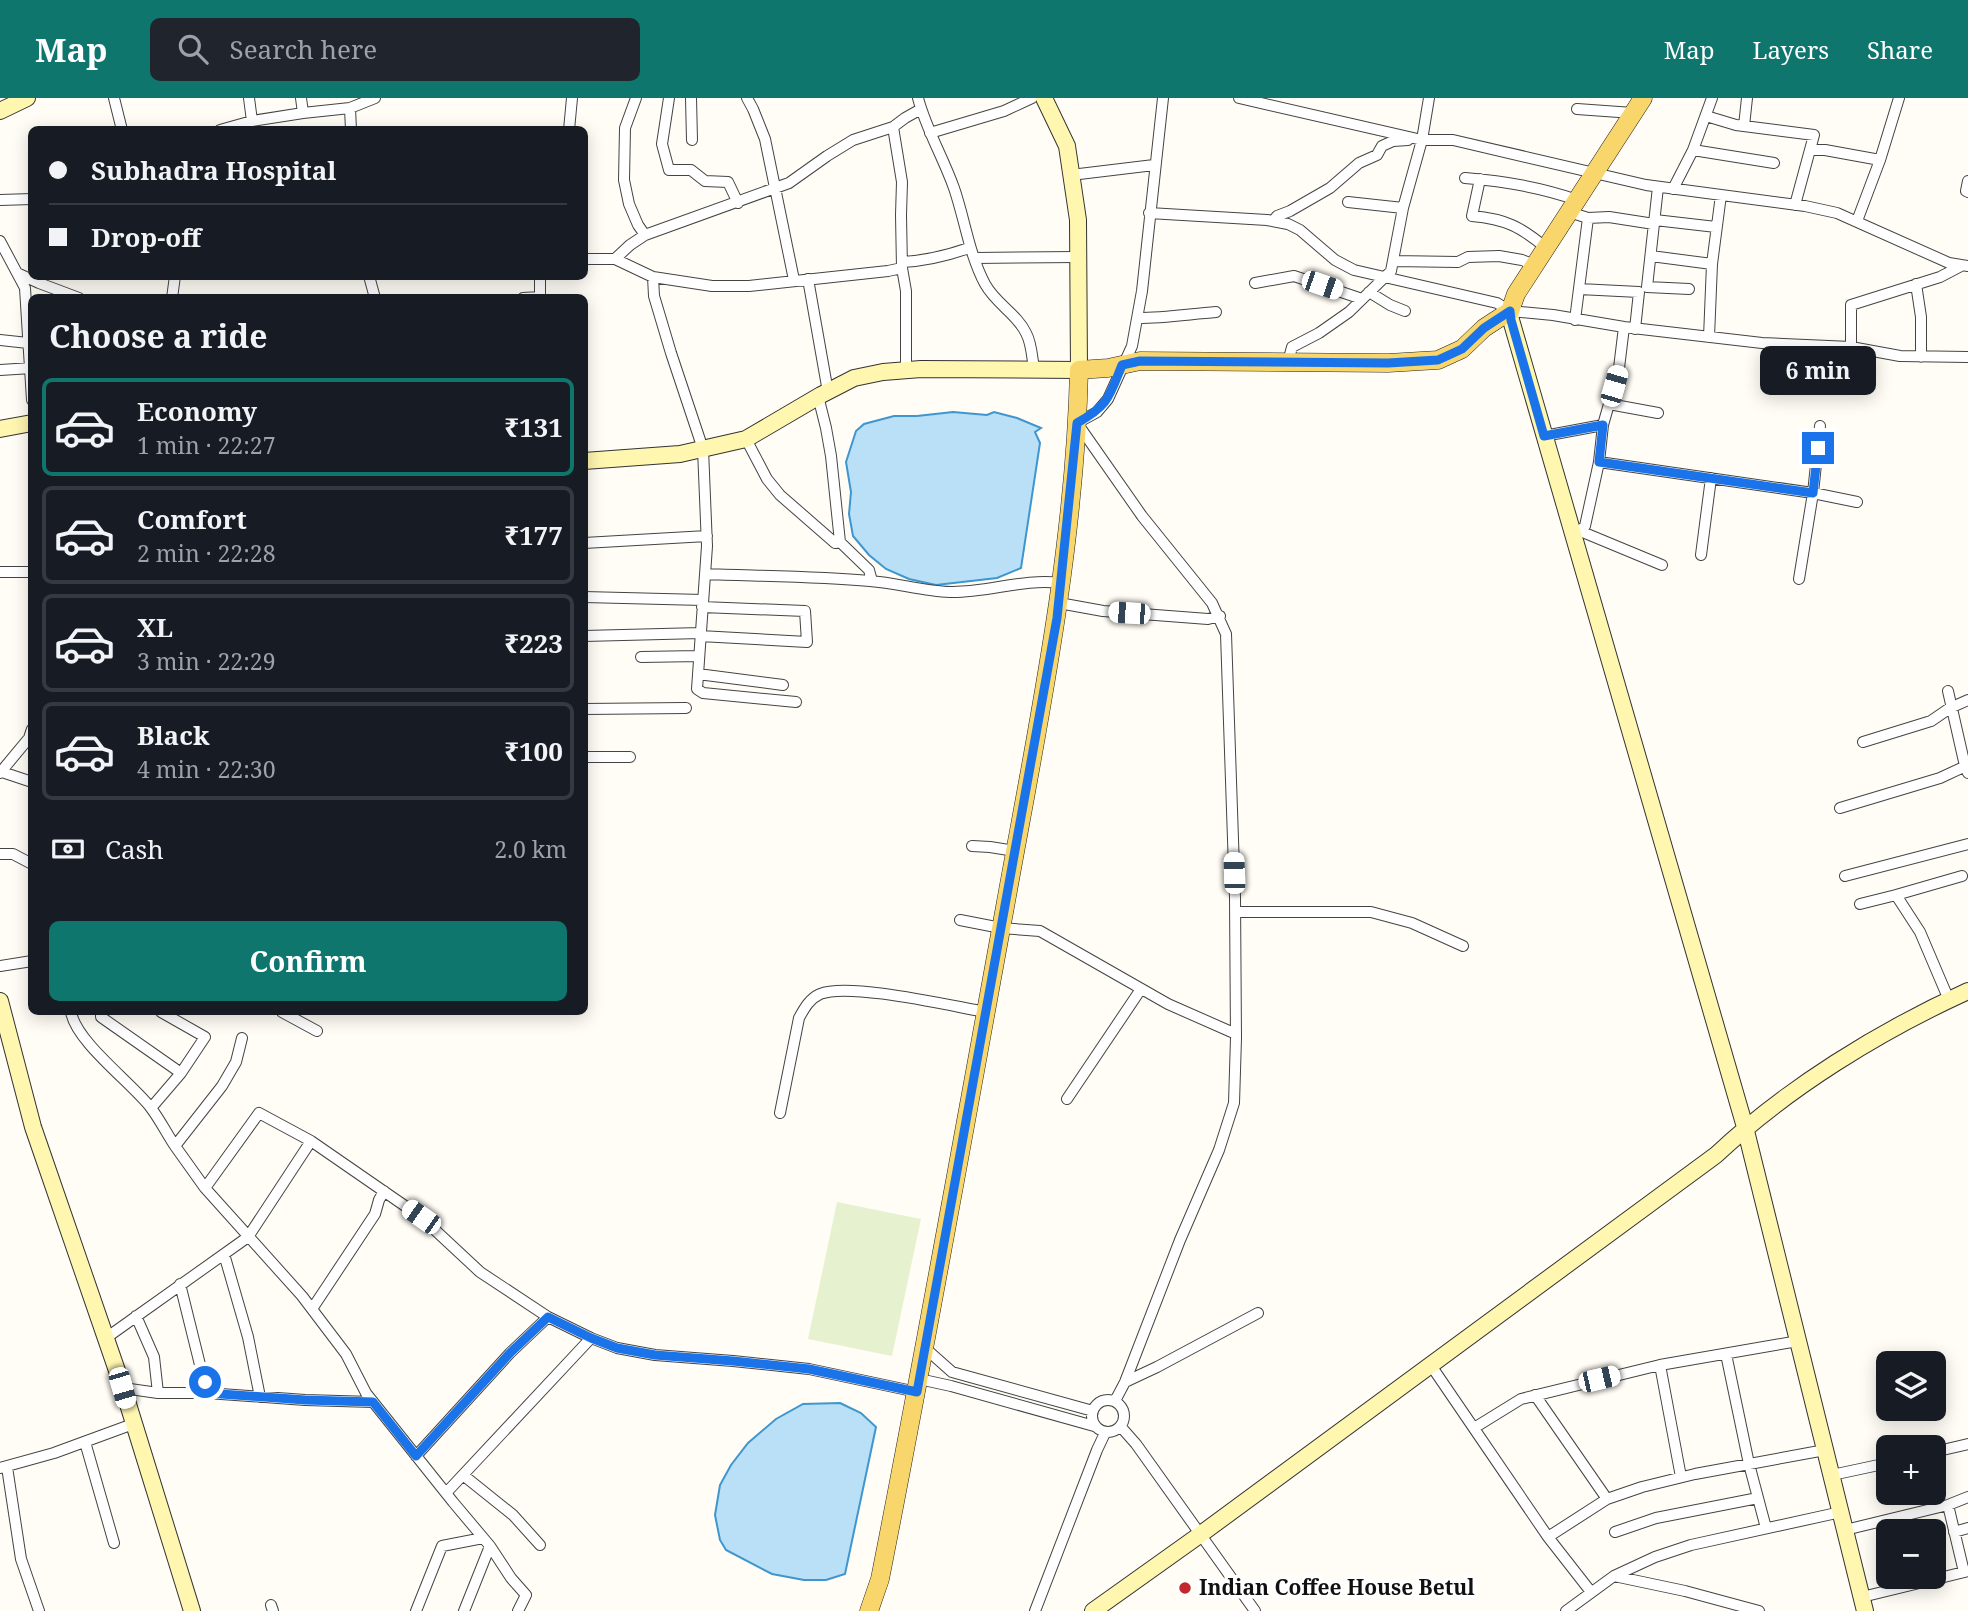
<!DOCTYPE html>
<meta charset="utf-8">
<style>
:root{--surface:#171b24;--page:#20242c;--text:#f1f3f6;--muted:#9ea1a6;--line:#363941;--accent:#0f766e}
body{margin:0;font-family:"Noto Serif",serif;background:var(--page);color:var(--text);height:100vh;display:flex;flex-direction:column;font-size:26px;white-space:nowrap}
*{box-sizing:border-box;margin:0}
p{font-size:23px;color:var(--muted)}
.icon{flex:none;width:38px;height:38px;fill:none;stroke:currentColor;stroke-width:2;stroke-linecap:round;stroke-linejoin:round}
.map{position:relative;flex:1;overflow:hidden}
.side{position:absolute;left:28px;top:196px;width:560px;height:721px;display:flex;flex-direction:column;background:var(--surface);border-radius:10px;box-shadow:0 4px 18px #0003}
.side>*{flex:none}
.hud{position:absolute;left:28px;top:28px;width:560px;height:154px;border-radius:10px;box-shadow:0 4px 18px #0003;display:grid;align-content:center;height:154px;padding:0 21px;background:var(--surface)}
.buttons{position:absolute;left:1876px;top:1253px;display:grid;gap:14px}
.buttons a{display:grid;place-items:center;width:70px;height:70px;border-radius:10px;background:var(--surface);box-shadow:0 4px 18px #0003;font-size:35px}
.end{position:absolute;width:32px;height:32px;margin:-16px;border:9px solid #1a73e8;background:#fff;box-shadow:0 0 0 4px #fff}
.from{border-radius:50%}
.bubble{position:absolute;height:49px;border-radius:10px;background:var(--surface);box-shadow:0 4px 18px #0003;font-size:23px;font-weight:700;line-height:49px;text-align:center}
.car{position:absolute;width:21px;height:42px;margin:-21px -10px;border-radius:9px;box-shadow:0 0 5px 2px #0007;background:linear-gradient(#fff 24%,#345 0 40%,#fff 0 76%,#345 0 86%,#fff 0)}
.hud b{display:flex;align-items:center;gap:24px;height:66px;font-size:26px}
.hud b+b{border-top:2px solid var(--line)}
.hud i{width:18px;height:18px;background:var(--text)}
ul{padding:0;list-style:none}
li{display:flex;align-items:center;gap:21px;height:98px;margin:0 14px 10px;padding:0 7px;border:4px solid var(--line);border-radius:10px}
li div{flex:1}
li b{display:block;font-size:26px}
li em{font-style:normal;font-weight:700}
li.active{border-color:var(--accent)}
li>.icon{width:63px;height:63px;stroke-width:1.5}
h2{padding:0 21px;font-size:32px;line-height:84px}
.pay{display:flex;align-items:center;gap:18px;height:77px;padding:0 21px;font-size:26px}
.pay p{margin-inline-start:auto}
.primary-button{display:flex;gap:14px;margin-top:auto;padding:14px 21px}
.primary-button a{flex:1;height:80px;border-radius:10px;background:var(--accent);color:#fff;font-size:28px;font-weight:700;line-height:80px;text-align:center}
header{display:flex;align-items:center;gap:42px;box-sizing:border-box;height:98px;padding:0 35px;background:var(--accent);color:#fff}
header strong{font-size:33px}
nav{display:flex;gap:38px;margin-inline-start:auto;font-size:24px}
.search{width:490px;height:63px;background:var(--page);display:flex;align-items:center;gap:18px;box-sizing:border-box;padding:0 24px;border-radius:10px;color:var(--muted);font-size:26px}
.map>svg:first-child{display:block}
</style>
<header>
<strong>Map</strong>
<div class="search"><svg class="icon" aria-label="search" viewBox="0 0 24 24"><circle cx="10" cy="10" r="6"/><path d="M15 15l6 6"/></svg>Search here</div>
<nav><a>Map</a><a>Layers</a><a>Share</a></nav>
</header>
<div class="map">
<svg width="1968" height="1513" viewBox="0 0 1968 1513">
<rect width="100%" height="100%" fill="#fffdf5"/>
<path fill="#e6f2cf" d="M837,1104L921,1121L892,1258L808,1241Z"/>
<path fill="#b9e0f7" stroke="#3f96cf" stroke-width="2" d="M953,314L987,317L994,314L1017,320L1041,330L1035,334L1040,345L1021,470L997,480L936,487L909,481L886,471L869,457L853,438L849,416L851,394L846,364L856,333L864,326L894,318H917Z
M840,1305L861,1315L876,1329L845,1476L826,1482H804L772,1476L726,1452L720,1442L715,1417L720,1387L731,1367L748,1345L776,1321L803,1306Z"/>
<g fill="none" stroke-linecap="round" stroke-linejoin="round">
<g stroke="#444" stroke-width="12">
<path id="minor" d="M114,0L122,32
M249,0L252,23
M301,0L303,15
M636,0L625,30L624,82L629,106L638,127L645,137
M669,0L662,46L669,72H691L705,83L728,84L738,105
M691,0L692,42
M747,0L753,11L765,41L794,182
M918,0C926,31 943,59 954,90C965,122 969,156 985,186C996,206 1017,216 1026,235C1032,246 1032,260 1034,271
M1239,0L1422,42H1453L1646,87L1805,108L1837,115L1949,165L1968,168
M350,10L351,32
M1577,11L1633,15
M1706,18L1736,27L1814,37L1795,107
M1744,28L1747,0
M893,29L902,84L901,117L902,170L906,193V272
M220,32L252,23L303,15L350,10L375,0
M569,32L572,0
M930,35L1004,13L1032,0
M1693,52L1774,65
M1810,52H1825L1880,62
M1071,77L1154,67
M1465,80C1504,83 1540,89 1577,102
M1480,81L1472,118C1506,121 1521,129 1546,150
M1968,83L1966,93L1968,94
M1658,89L1647,189L1689,191
M1673,91L1693,52L1712,0
M0,102L32,101
M1348,104L1403,110
M1569,114L1588,120L1609,119L1654,126
M1149,115L1267,122L1288,126L1300,132L1335,162L1354,172L1497,205L1510,213L1553,217L1624,229L1762,245L1851,249L1900,258L1968,259
M1655,122L1716,129
M1273,123L1277,118L1290,113L1330,90L1359,65L1377,57L1382,48L1393,43L1408,42
M1857,123L1880,62L1899,0
M0,143L25,190L32,302
M1651,158L1712,166
M975,160L1078,159
M584,161H615L653,179L712,188H749L888,173L902,170
M615,161L630,147L645,137L789,85L827,58L853,42L893,29L905,20L921,11
M1393,163L1458,164L1468,159L1499,158L1522,162L1535,167
M902,164C926,163 946,158 969,150
M17,175L39,185L79,200
M369,178L375,200
M540,178V200
M653,179L654,198L671,255L703,351L707,448L697,591L703,595L796,604
M808,181L828,294
M1255,185L1294,178L1362,201
M1916,186L1921,219V259
M1579,191L1639,194L1635,231
M1369,194L1390,207L1405,213
M172,200L175,178
M523,200L540,199
M1138,220C1164,220 1190,216 1216,214
M1575,222L1588,120
M1709,239L1712,166L1721,97
M0,242L28,245
M1851,249V207L1940,179L1961,168
M1288,264L1292,249L1319,235L1349,214L1391,173L1403,110L1422,42L1429,0
M0,272L32,270
M818,298L826,330L831,358L840,444L869,472L872,483
M1609,306L1619,270L1624,229
M1544,338L1603,327L1609,306L1658,315
M746,341L767,381L780,397L835,445L840,444
M1599,364L1813,395L1857,404
M1580,433L1662,467
M1573,438L1585,428L1599,364L1603,327
M584,445L707,438
M1701,457L1711,380
M0,474H32
M705,476C760,478 816,478 870,483C897,485 923,493 950,494C987,495 1023,480 1061,485
M1799,481L1813,395L1820,328
M584,499L703,502
M1059,505L1103,513L1208,521L1220,518
M584,538L701,535
M700,538L807,544L805,513L702,509
M641,559L699,558
M698,576L783,587
M1948,593L1965,668L1968,675
M584,611L686,610
M1863,644L1931,623L1950,610L1968,602
M584,659H630
M2,674L32,684
M0,675L29,640L32,631
M1840,710L1940,680L1968,667
M972,748L990,749L1015,753
M0,756H13L32,766
M1845,778L1968,746
M1860,806L1896,797
M1235,814H1371L1412,825L1463,848
M960,822L1001,830L1040,833L1168,906L1236,936
M0,868L32,863
M1949,902L1920,834L1896,797L1962,778
M71,914C76,944 132,985 151,1010C160,1022 167,1036 175,1048
M101,914V919L181,975L151,1010
M161,914L205,939L181,975
M282,914L317,933
M1067,1001L1141,891
M780,1015L799,920C804,911 809,901 820,896C849,884 951,908 986,914
M205,1090L175,1048L222,988L236,964L242,940
M224,1156L248,1239L260,1299
M180,1186L207,1295
M312,1211L375,1116L379,1102L384,1093
M136,1218L154,1259L158,1295
M106,1240L248,1139L311,1043
M925,1250L952,1274L1093,1313
M1726,1256L1749,1366L1766,1430
M1430,1266L1548,1439L1591,1494
M1660,1267L1681,1379
M919,1281L951,1288L1094,1328
M1125,1284L1157,1269L1258,1215
M123,1290L158,1295H207L305,1302L373,1304
M1535,1297L1607,1401
M1092 1318a16 16 0 1 1 32 0a16 16 0 1 1-32 0Z
M1115,1303L1125,1284L1180,1142L1219,1052L1234,1005L1236,940L1235,800L1226,536L1212,505L1142,418L1077,325L1097,314L1108,301L1132,248L1142,193L1163,0
M1121,1329L1136,1346L1255,1513
M1474,1330L1521,1301L1660,1267L1798,1243
M85,1344L114,1445
M1934,1354L1968,1346
M416,1358L510,1255L548,1219
M7,1369L21,1461L39,1513
M0,1370L54,1355L133,1326
M463,1377L513,1417L540,1447
M1832,1377L1888,1365
M446,1395L591,1240
M1948,1407L1964,1474
M1845,1432L1948,1407L1968,1399
M1615,1434L1656,1420L1758,1400
M1954,1434L1968,1430
M1548,1439L1607,1401L1642,1389L1695,1376L1825,1352
M1614,1478L1685,1493L1759,1513
M1862,1499L1968,1473
M271,1507L273,1513
M416,1513L442,1448L483,1440
M464,1513L490,1448
M518,1513L526,1497L511,1480L490,1448L453,1404L366,1295L346,1256L302,1198L205,1090L259,1015L311,1043L421,1119L480,1174L548,1219L591,1240L617,1250L655,1257L733,1263L809,1271L917,1294
M1035,1513L1097,1352L1105,1335
M1566,1513L1614,1478L1655,1459L1691,1447L1841,1414"/>
</g>
<g stroke="#333" stroke-width="18">
<path id="secondary" d="M0,13L27,0
M1510,213L1511,222L1745,1029L1865,1513
M0,331L32,325
M584,363L680,356L746,341L821,297L854,280L883,274L921,271L1079,272L1078,122L1067,48L1044,0
M0,903L33,1029L123,1290L192,1513
M1093,1513L1201,1436L1716,1057C1787,990 1880,933 1968,893"/>
</g>
<g stroke="#222" stroke-width="19">
<path id="primary" d="M869,1513L880,1481C924,1258 964,1033 1005,809C1037,631 1075,453 1079,272L1108,270L1140,263L1388,265L1438,262L1462,251L1484,230L1510,213L1516,196L1643,0"/>
</g>
<use href="#minor" stroke="#fff" stroke-width="10"/>
<use href="#secondary" stroke="#fff6b0" stroke-width="16"/>
<use href="#primary" stroke="#f9d66b" stroke-width="18"/>
</g>
<g fill="none" stroke-linecap="round" stroke-linejoin="round">
<path stroke="#1a73e8" stroke-width="9" d="M205,1284L207,1295L305,1302L373,1304L416,1358L510,1255L548,1219L591,1240L617,1250L655,1257L733,1263L809,1271L917,1294L1057,520L1077,325C1109,307 1109,299 1122,267L1140,263L1388,265L1438,262L1462,251L1484,230L1510,213L1511,222L1544,338L1603,327L1599,364L1813,395L1818,350"/>
</g>
<circle fill="#c4262e" stroke="#fff" stroke-width="2.5" cx="1185" cy="1490" r="7"/>
<g text-anchor="middle" stroke-width="7" stroke-linejoin="round" paint-order="stroke">
<g font-size="21" font-weight="bold" fill="#111" stroke="#fff" text-anchor="start">
<text x="1199" y="1497">Indian Coffee House Betul</text>
</g>
</g>
</svg>
<div class="buttons">
<a><svg class="icon" aria-label="layers" viewBox="0 0 24 24"><path d="M12 4l9 5-9 5-9-5zM3 14l9 5 9-5"/></svg></a>
<a>+</a>
<a>−</a>
</div>
<i class="end from" style="left:205px;top:1284px"></i>
<i class="end" style="left:1818px;top:350px"></i>
<div class="bubble" style="left:1760px;top:248px;width:116px">6 min</div>
<i class="car" style="left:1322px;top:187px;rotate:109deg"></i>
<i class="car" style="left:1614px;top:288px;rotate:16deg"></i>
<i class="car" style="left:1129px;top:515px;rotate:274deg"></i>
<i class="car" style="left:1234px;top:775px;rotate:358deg"></i>
<i class="car" style="left:421px;top:1119px;rotate:305deg"></i>
<i class="car" style="left:1599px;top:1281px;rotate:77deg"></i>
<i class="car" style="left:122px;top:1290px;rotate:164deg"></i>
<div class="hud">
<b><i class="from"></i>Subhadra Hospital</b>
<b><i></i>Drop-off</b>
</div>
<section class="side">
<h2>Choose a ride</h2>
<ul>
<li class="active"><svg class="icon" aria-label="car" viewBox="0 0 24 24"><path d="M5 17H2v-5l4-1 3-4h7l3 4 3 1v5h-3M9 17h6M6 11h13"/><circle cx="7" cy="17" r="2"/><circle cx="17" cy="17" r="2"/></svg><div><b>Economy</b><p>1 min · 22:27</p></div><em>₹131</em></li>
<li><svg class="icon" aria-label="car" viewBox="0 0 24 24"><path d="M5 17H2v-5l4-1 3-4h7l3 4 3 1v5h-3M9 17h6M6 11h13"/><circle cx="7" cy="17" r="2"/><circle cx="17" cy="17" r="2"/></svg><div><b>Comfort</b><p>2 min · 22:28</p></div><em>₹177</em></li>
<li><svg class="icon" aria-label="car" viewBox="0 0 24 24"><path d="M5 17H2v-5l4-1 3-4h7l3 4 3 1v5h-3M9 17h6M6 11h13"/><circle cx="7" cy="17" r="2"/><circle cx="17" cy="17" r="2"/></svg><div><b>XL</b><p>3 min · 22:29</p></div><em>₹223</em></li>
<li><svg class="icon" aria-label="car" viewBox="0 0 24 24"><path d="M5 17H2v-5l4-1 3-4h7l3 4 3 1v5h-3M9 17h6M6 11h13"/><circle cx="7" cy="17" r="2"/><circle cx="17" cy="17" r="2"/></svg><div><b>Black</b><p>4 min · 22:30</p></div><em>₹100</em></li>
</ul>
<div class="pay"><svg class="icon" aria-label="cash" viewBox="0 0 24 24"><path d="M3 7h18v10H3z"/><circle cx="12" cy="12" r="2"/></svg>Cash<p>2.0 km</p></div>
<div class="primary-button"><a>Confirm</a></div>
</section>
</div>
